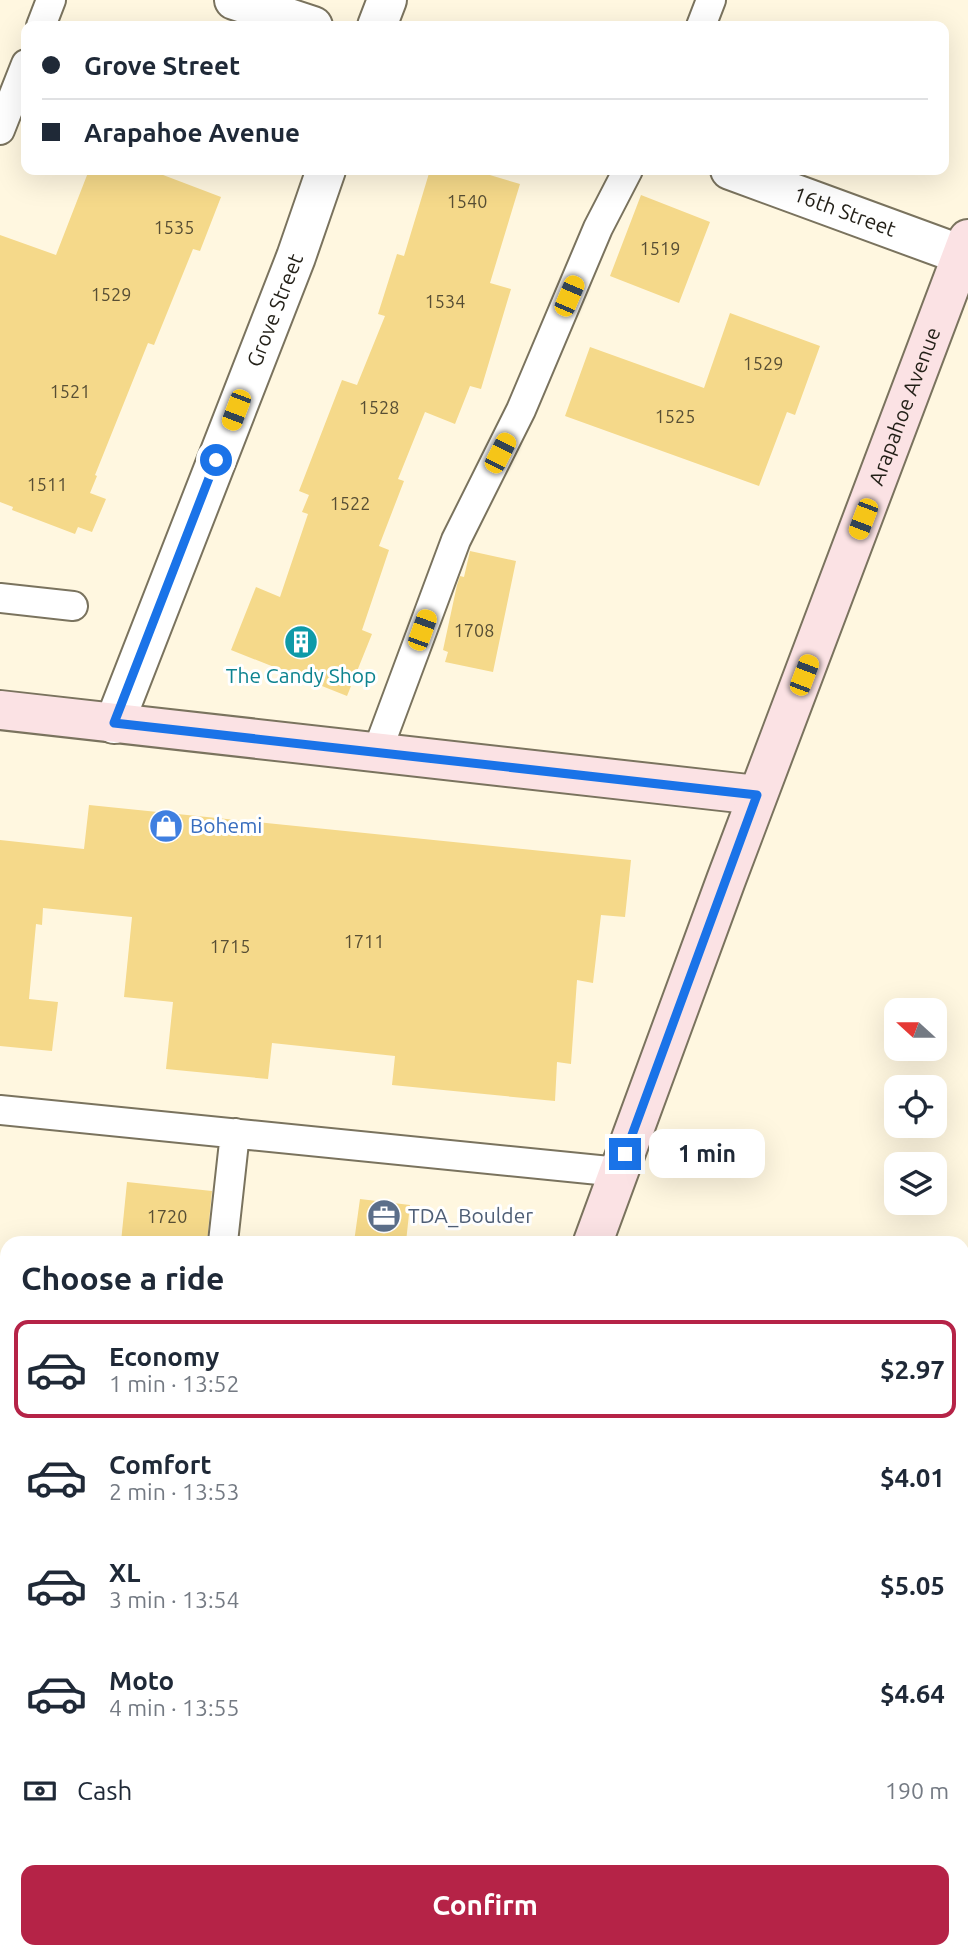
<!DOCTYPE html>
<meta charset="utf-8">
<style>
:root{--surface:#fff;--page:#f6f6f7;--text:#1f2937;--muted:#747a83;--line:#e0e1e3;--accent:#b52347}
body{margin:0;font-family:Ubuntu,sans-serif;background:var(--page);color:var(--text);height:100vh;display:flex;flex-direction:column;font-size:26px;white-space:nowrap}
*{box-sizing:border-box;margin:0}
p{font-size:23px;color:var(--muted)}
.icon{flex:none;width:38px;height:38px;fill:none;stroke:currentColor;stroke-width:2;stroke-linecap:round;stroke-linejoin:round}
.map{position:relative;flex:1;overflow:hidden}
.drawer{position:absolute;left:0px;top:1236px;width:970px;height:723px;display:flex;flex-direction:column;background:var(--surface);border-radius:21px 21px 0 0;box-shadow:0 7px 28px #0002}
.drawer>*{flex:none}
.hud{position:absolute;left:21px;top:21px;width:928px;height:154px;border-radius:14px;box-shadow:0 7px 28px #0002;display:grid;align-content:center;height:154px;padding:0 21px;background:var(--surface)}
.needle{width:46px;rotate:291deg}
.buttons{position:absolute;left:884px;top:998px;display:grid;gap:14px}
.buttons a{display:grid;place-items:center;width:63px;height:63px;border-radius:14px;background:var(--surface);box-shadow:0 7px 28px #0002;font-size:35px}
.end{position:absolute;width:32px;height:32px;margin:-16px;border:9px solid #1a73e8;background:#fff;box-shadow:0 0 0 4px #fff}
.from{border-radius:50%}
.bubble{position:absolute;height:49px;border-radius:14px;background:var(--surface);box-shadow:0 7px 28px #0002;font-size:23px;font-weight:600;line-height:49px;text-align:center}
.car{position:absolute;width:21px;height:42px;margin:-21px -10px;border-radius:9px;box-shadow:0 0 5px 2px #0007;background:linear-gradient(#f5c518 24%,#345 0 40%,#f5c518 0 76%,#345 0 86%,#f5c518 0)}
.hud b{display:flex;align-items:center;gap:24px;height:66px;font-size:26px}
.hud b+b{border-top:2px solid var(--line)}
.hud i{width:18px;height:18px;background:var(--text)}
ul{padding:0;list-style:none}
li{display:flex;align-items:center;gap:21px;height:98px;margin:0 14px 10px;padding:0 7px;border:4px solid transparent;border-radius:14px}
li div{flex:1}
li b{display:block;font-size:26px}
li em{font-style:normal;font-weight:600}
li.selected{border-color:var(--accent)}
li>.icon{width:63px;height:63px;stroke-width:1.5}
h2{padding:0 21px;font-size:32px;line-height:84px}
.pay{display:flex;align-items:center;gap:18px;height:77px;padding:0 21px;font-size:26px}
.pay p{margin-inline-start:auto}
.action{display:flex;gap:14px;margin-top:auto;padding:14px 21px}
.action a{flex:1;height:80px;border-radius:14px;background:var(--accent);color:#fff;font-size:28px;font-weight:600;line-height:80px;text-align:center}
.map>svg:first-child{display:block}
</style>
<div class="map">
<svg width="968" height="1957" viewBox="0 0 968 1957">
<rect width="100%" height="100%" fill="#fff7e0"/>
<path fill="#f5d98a" d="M89,170H150L221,197L200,251L193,249L154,345L148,343L95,475L97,476L90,493L106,499L92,532L78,527L75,534L12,510L13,507L0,502V235L56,255Z
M430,170H473L520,184L490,283L511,289L481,389L470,386L455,424L425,412L398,479L404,481L379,546L389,550L362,630L372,634L347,696L231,650L256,587L280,597L308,514L302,512L309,495L299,491L342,380L357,385L385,316L378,314L397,254L404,256Z
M641,195L710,222L679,303L610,276Z
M730,313L820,346L795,415L787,412L759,486L565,416L590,347L704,388Z
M470,551L516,561L493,672L445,662L448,652L443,650L457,585L460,576L464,577Z
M89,805L631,860L625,917L601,915L593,983L577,980L571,1064L557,1062L555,1101L392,1085L395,1056L272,1043L268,1079L166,1069L173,1002L124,997L132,917L43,908L42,925L36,924L29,999L58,1002L52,1051L0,1046V840L84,849Z
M127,1182L212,1191L207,1242H121Z
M360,1199L410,1205L406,1242H354Z"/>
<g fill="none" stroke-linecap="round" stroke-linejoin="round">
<g stroke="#7a735e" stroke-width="32">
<path id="lane" d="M41,26L51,0
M701,26L711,0
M0,130L26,64
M0,598L73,606
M377,752L456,540L521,410L598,228L628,170
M0,1110L619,1172
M223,1242L235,1133
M57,1957V1951"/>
</g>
<g stroke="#7a735e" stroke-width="42">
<g id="street">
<path d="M234,0L313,26"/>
<path d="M377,26L387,0"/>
<path id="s1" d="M730,170L962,255"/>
<path id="s2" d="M114,724L296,257L326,170"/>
<path d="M0,1513L7,1514"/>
</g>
</g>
<g stroke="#7a735e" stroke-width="42">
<g id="secondary">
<path d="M0,710L757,795"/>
<path id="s3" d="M593,1242L726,880L968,239"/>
<path d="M395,1957L396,1951"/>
</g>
</g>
<path stroke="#a6a08f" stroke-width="4.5" stroke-dasharray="5 3.5" stroke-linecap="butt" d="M0,1581L7,1582
M962,1947L968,1942
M951,1957L958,1951"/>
<use href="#lane" stroke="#fff" stroke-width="28"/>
<use href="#street" stroke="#fff" stroke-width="38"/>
<use href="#secondary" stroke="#fbe2e4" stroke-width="38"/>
</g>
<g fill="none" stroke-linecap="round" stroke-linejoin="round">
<path stroke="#1a73e8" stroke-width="9" d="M216,460L114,723L757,795L625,1154"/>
</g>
<defs>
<g id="building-disc" transform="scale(1.75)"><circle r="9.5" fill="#0f9aa8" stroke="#fff"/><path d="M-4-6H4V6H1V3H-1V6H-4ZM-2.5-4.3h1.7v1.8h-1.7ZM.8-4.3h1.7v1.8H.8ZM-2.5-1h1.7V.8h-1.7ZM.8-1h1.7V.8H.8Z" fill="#fff"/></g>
<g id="shop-disc" transform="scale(1.75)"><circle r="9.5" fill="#3f7fe0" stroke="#fff"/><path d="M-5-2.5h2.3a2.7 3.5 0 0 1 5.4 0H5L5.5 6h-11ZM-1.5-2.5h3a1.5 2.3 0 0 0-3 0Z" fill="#fff"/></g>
<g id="office-disc" transform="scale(1.75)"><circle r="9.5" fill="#5c6f8a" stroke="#fff"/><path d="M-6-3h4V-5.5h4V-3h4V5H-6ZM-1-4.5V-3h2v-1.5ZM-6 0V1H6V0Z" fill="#fff"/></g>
</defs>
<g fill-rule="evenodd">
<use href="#building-disc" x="301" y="642"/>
<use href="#shop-disc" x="166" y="826"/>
<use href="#office-disc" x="384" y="1216"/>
</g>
<g text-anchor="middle" stroke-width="6" stroke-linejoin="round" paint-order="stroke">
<g font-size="18" fill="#574e34">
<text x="467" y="208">1540</text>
<text x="174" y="234">1535</text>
<text x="660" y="255">1519</text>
<text x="111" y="301">1529</text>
<text x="445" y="308">1534</text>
<text x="763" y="370">1529</text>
<text x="70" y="398">1521</text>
<text x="379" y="414">1528</text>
<text x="675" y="423">1525</text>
<text x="47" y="491">1511</text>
<text x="350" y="510">1522</text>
<text x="474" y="637">1708</text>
<text x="364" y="948">1711</text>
<text x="230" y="953">1715</text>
<text x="167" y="1223">1720</text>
</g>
<g font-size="21" fill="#221f17" stroke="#fff">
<text dy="7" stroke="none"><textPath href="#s1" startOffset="122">16th Street</textPath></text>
<text dy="7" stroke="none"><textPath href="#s2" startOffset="444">Grove Street</textPath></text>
<text dy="7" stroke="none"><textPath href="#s3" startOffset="892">Arapahoe Avenue</textPath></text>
</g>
<g font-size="21" fill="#0d838f" stroke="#fff">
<text x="301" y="683">The Candy Shop</text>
</g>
<g font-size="21" fill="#366cbe" stroke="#fff" text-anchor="start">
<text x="190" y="833">Bohemi</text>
</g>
<g font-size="21" fill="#4e5e75" stroke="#fff" text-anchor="start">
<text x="408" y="1223">TDA_Boulder</text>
</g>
</g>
</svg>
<div class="buttons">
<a><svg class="needle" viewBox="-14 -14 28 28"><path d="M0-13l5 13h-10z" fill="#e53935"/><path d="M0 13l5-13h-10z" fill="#747a83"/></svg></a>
<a><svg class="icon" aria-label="locate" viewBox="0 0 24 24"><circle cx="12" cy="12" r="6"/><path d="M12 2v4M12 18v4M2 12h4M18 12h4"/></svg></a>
<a><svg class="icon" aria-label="layers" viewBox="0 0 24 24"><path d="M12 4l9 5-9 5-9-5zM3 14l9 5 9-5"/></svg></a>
</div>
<i class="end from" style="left:216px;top:460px"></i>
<i class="end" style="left:625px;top:1154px"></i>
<div class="bubble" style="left:649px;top:1129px;width:116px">1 min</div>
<i class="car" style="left:569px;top:296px;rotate:23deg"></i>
<i class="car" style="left:236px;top:410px;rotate:201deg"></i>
<i class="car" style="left:500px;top:453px;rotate:27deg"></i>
<i class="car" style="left:863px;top:519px;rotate:201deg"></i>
<i class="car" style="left:422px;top:630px;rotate:20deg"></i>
<i class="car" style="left:804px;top:675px;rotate:21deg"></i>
<div class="hud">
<b><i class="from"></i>Grove Street</b>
<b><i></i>Arapahoe Avenue</b>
</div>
<section class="drawer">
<h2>Choose a ride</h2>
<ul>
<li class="selected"><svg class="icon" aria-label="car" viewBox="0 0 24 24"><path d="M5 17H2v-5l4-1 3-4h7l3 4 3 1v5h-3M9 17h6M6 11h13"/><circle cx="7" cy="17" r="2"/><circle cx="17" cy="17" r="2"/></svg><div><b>Economy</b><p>1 min · 13:52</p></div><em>$2.97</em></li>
<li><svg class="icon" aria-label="car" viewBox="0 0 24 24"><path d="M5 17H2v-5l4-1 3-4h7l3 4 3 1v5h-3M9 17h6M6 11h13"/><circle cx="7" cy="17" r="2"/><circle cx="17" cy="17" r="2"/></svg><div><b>Comfort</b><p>2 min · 13:53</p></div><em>$4.01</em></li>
<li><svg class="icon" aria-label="car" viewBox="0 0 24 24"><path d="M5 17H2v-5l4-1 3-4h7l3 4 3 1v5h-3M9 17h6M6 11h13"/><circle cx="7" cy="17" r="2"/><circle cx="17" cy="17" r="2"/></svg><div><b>XL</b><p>3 min · 13:54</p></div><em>$5.05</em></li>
<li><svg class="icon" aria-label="car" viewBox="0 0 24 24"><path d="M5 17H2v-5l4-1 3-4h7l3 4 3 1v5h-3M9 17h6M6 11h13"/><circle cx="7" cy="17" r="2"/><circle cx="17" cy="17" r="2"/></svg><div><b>Moto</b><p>4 min · 13:55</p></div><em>$4.64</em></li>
</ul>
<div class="pay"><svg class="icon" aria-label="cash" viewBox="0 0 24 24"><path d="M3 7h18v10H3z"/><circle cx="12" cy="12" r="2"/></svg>Cash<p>190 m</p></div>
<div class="action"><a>Confirm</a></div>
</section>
</div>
